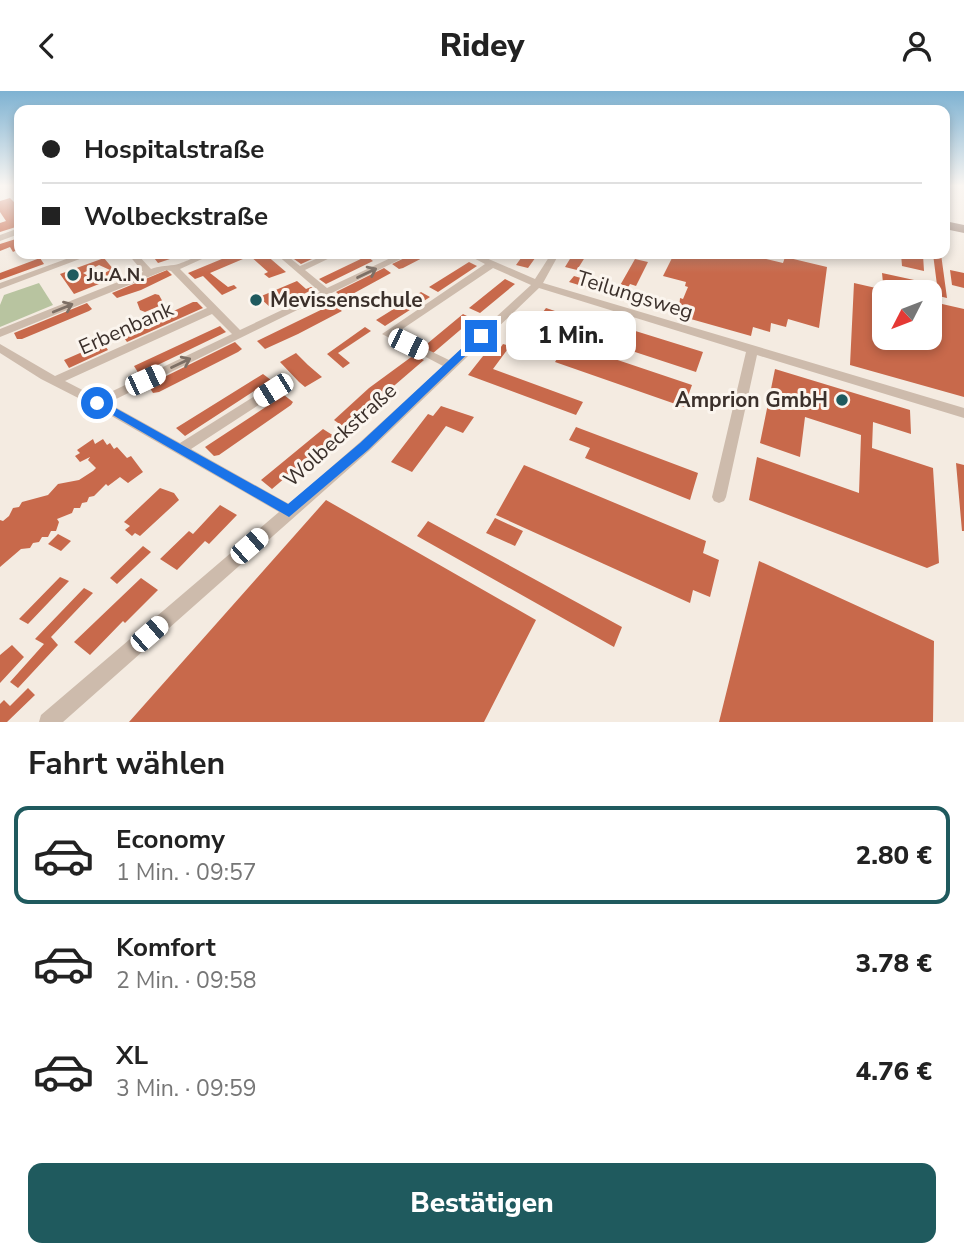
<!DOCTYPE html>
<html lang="de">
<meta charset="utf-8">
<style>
:root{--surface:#fff;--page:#f6f6f6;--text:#222;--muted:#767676;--line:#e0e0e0;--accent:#1f5a5e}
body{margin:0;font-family:"Nunito Sans",sans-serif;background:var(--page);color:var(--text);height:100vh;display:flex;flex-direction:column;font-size:26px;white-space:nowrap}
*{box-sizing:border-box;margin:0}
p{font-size:23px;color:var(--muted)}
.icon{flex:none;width:38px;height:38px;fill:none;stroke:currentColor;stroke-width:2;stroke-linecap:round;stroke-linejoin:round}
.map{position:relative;height:631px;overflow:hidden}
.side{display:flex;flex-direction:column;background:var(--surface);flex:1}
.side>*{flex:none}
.banner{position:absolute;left:14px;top:14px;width:936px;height:154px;border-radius:14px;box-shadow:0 4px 10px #0003;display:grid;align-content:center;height:154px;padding:0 28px;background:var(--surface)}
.needle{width:46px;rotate:228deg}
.controls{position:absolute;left:872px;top:189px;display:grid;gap:14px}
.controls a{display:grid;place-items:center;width:70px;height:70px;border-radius:14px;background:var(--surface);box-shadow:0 4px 10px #0003;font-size:35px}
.end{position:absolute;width:32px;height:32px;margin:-16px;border:9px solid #1a73e8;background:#fff;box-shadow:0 0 0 4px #fff}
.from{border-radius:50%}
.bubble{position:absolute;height:49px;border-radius:14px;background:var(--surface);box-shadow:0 4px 10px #0003;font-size:23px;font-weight:800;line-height:49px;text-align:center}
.car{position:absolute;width:21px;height:42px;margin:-21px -10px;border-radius:9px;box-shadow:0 0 5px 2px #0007;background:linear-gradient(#fff 24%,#345 0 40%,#fff 0 76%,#345 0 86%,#fff 0)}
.banner b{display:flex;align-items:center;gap:24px;height:66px;font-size:26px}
.banner b+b{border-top:2px solid var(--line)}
.banner i{width:18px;height:18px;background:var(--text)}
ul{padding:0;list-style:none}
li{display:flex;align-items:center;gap:21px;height:98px;margin:0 14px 10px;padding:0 14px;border:4px solid transparent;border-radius:14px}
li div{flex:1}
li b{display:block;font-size:26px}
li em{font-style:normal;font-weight:800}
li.current{border-color:var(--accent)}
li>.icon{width:63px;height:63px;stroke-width:1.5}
h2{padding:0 28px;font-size:32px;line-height:84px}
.cta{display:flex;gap:14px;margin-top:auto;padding:14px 28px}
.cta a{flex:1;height:80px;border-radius:14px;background:var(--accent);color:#fff;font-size:28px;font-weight:800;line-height:80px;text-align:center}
header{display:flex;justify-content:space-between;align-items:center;height:91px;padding:0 28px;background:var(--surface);font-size:32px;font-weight:800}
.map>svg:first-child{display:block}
</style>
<header><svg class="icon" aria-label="back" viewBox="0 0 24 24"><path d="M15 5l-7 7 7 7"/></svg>Ridey<svg class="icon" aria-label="person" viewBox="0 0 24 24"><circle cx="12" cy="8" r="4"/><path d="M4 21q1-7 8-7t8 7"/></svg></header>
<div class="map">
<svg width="964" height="631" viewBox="0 0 964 631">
<rect width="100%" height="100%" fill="#f4ebe1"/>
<path fill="#b8c4a0" d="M39,192L53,214L0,236V214L4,204Z"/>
<path fill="#c8694b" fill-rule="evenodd" d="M10,107L19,116V135L0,141V132L6,130L0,121V110Z
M19,147V158L13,161L10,156L0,160V153Z
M151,163H185L158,172Z
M234,163H265L286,181L269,187L264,183L268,181L250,165L210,182L228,196L234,194L237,197L222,204L203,185L195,188L188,182Z
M304,163H323L301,173L294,168Z
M413,163H430L403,177L399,178L392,173Z
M524,163H538L528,177L516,174Z
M573,163H587L577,179L565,176Z
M674,163H745L783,172L785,166L827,176L819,237L788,228L786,236L771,232L770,241L753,236L751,245L673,223L675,218L679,219L680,207L683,208L688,196L685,195L686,191L663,185Z
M901,163L923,164L924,180L902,175Z
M933,163H941L947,207L883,192L882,182L937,194Z
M367,165L373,170L326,193L319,188Z
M40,167L44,173L0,189V182Z
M104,167L119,185L74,203L60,183ZM99,174L110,179L94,188L83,182Z
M635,168L648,171L636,195L630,193L624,204L616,202L614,205L569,191L574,185L618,198Z
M469,171L477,175L438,201L429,196Z
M384,177L391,182L347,206L343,207L336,201Z
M167,179L172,184L141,199L117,207L112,202Z
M950,179L964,182V197L952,194Z
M505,188L515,193L480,222L469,217Z
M297,190L306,198L311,196L314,198L272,218L259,206Z
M854,192L889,200L884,201V247H929V210L964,218V306L850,274Z
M421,201L430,206L385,235L376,229Z
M155,203L159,204L164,213L145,221L140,219L137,211Z
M193,211H197L203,217L127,251L122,244Z
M87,212L92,218L89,220L22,248H17L14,242Z
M333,213L342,220L298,243L265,258L257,250Z
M546,217L561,222L556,225L531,262L513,256L539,220L543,221Z
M463,223L473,228L432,263L422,257Z
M584,224L703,261L696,281L574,241Z
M220,235L226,241L139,283L134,275Z
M365,236L371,240L338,262L350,272L343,277L327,263Z
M235,251L242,258L238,261L159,301L153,302L148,294Z
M103,252L108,259L69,277L64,269Z
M567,252L692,294L684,316L555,271Z
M503,253L510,255L493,278L583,311L576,324L468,284L487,260L496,263Z
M296,262L308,274L322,286L305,296L299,291L280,271Z
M414,264L424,269L345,337L334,329L369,297Z
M775,278L910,319L911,343L873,331L872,357L933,377L939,472L927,477L749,409L757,366L859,402L861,344L805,326L800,366L760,352Z
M263,283L271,289L185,345L176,337Z
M284,304L293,311L291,314L219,364L214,365L205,356Z
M441,315L474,326L463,342L446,335L412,381L391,371L428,323L433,325Z
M576,336L698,382L690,409L585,367L590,357L569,349Z
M323,338L334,345L272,398L261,389Z
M93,348L95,353L103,348L107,354L110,352L114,358L117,356L127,367L131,365L143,381L128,392L120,386L108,395L106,393L94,405L89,406L87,411L82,412L80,417H74L72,422L57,428L59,431L56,440H51L48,446H42L39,451L33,452L30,457L21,458L0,476V429L3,430L9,425L13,417L19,416L22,411L48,404L58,393L79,389L93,380L96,377L88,369L90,366L80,371L75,365L80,362L77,359Z
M956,372L964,374V440H962Z
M524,374L706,450L703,462L719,469L710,506L693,499L690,512L496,424Z
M160,397L174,402L179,409L140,445L135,442L132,445L125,439L130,435L124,431Z
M326,409L536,529L484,631H129Z
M220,414L237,424L209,453L205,450L177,479L160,468L189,440L193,443Z
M495,427L523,440L515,455L486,442Z
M428,430L622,536L614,556L417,445Z
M58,443L71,450L61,460L48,453Z
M143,455L151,461L117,493L110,487Z
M759,470L934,550L933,631H719Z
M60,486L69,490L28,533L19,528Z
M141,487L158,499L125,532L123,530L90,564L74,551Z
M84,497L93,502L51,546L58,554L18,597L10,591L44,553L35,548Z
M12,554L24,566L0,592V564Z
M28,597L35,604L7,631H0V613L4,609L10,615Z"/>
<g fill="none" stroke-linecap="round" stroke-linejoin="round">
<path fill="#cdbbac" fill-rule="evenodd" d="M19,137V143L0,150V144Z
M80,163H93L0,198V192Z
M128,163H137L151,178C159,175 165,175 174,174C189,171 195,163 213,163L180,178L240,239L320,201L276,163H285L300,175L327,163H338L305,179L327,197L399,163H411L108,312L180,352L269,296H277L279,299L277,302L191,358L289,413L359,352L443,275L382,243L485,173L466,163H477L535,188L551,163H559L543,192L964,317V327L757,264L726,406L724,410L719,412L714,410L712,406L746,261L539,197L369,360L63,631H39L41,624L279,421L94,315L41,288L0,262V253L55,285L207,217L171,180L166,179L0,246V238L143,181ZM493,177L531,194L449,269L395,243ZM212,223L232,243L98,307L65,290Z"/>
<path fill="#a18a7d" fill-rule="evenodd" d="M945,130L964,134V142L945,138Z"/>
</g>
<defs><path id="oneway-shaft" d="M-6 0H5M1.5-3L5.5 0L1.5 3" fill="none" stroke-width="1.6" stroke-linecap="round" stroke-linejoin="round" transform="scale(1.75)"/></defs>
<g stroke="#7d6f65">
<use href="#oneway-shaft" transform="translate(367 182) rotate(-26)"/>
<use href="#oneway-shaft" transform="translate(63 217) rotate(-22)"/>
<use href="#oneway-shaft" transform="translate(181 272) rotate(-25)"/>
</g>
<linearGradient id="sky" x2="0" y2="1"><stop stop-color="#7eb2d2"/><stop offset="0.52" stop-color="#faf6f2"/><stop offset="1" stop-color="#faf6f2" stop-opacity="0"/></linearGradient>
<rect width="964" height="182" fill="url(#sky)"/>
<path fill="#1a73e8" d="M477,243L486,245L368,359L289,426L92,312L97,307L101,309L288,413L360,352Z"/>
<g fill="#1f5a5e" stroke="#fbf5ee" stroke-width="2.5">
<circle cx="73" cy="184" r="7"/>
<circle cx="256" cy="209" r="7"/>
<circle cx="842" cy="309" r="7"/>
</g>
<g text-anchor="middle" stroke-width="6" stroke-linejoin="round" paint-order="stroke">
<g font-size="18" font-weight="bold" fill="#3b302b" stroke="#fbf5ee" text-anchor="start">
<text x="87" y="190">Ju.A.N.</text>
</g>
<g font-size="21" fill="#3b302b" stroke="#fbf5ee">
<text transform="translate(635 204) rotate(17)" y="7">Teilungsweg</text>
<text transform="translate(126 237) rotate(-24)" y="7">Erbenbank</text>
<text transform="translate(340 344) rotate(-42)" y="7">Wolbeckstraße</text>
</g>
<g font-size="21" font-weight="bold" fill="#3b302b" stroke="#fbf5ee" text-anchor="start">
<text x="270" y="216">Mevissenschule</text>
<text x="828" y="316" text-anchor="end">Amprion GmbH</text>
</g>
</g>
</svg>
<div class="controls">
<a><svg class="needle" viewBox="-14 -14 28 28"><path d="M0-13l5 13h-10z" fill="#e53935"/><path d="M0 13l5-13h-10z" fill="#767676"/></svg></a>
</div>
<i class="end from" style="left:97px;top:312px"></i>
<i class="end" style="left:481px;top:245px"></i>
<div class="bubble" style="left:506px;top:220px;width:130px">1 Min.</div>
<i class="car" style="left:408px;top:253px;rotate:116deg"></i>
<i class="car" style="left:145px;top:289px;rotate:65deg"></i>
<i class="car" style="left:273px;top:299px;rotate:238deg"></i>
<i class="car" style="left:249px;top:455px;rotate:49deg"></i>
<i class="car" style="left:149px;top:543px;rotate:49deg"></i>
<div class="banner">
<b><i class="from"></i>Hospitalstraße</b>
<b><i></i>Wolbeckstraße</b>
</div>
</div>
<section class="side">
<h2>Fahrt wählen</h2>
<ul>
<li class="current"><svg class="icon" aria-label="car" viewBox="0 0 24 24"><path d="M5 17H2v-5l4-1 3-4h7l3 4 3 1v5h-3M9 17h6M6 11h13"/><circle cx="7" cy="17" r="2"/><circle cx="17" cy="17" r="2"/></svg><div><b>Economy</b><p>1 Min. · 09:57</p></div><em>2.80 €</em></li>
<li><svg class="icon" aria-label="car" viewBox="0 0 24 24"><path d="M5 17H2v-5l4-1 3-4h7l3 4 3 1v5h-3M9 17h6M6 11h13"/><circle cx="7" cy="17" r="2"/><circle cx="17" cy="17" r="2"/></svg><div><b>Komfort</b><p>2 Min. · 09:58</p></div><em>3.78 €</em></li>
<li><svg class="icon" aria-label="car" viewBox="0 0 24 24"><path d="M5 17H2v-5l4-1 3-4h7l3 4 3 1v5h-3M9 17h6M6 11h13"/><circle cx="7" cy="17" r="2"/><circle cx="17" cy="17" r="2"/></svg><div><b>XL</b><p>3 Min. · 09:59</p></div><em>4.76 €</em></li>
</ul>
<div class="cta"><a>Bestätigen</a></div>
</section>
